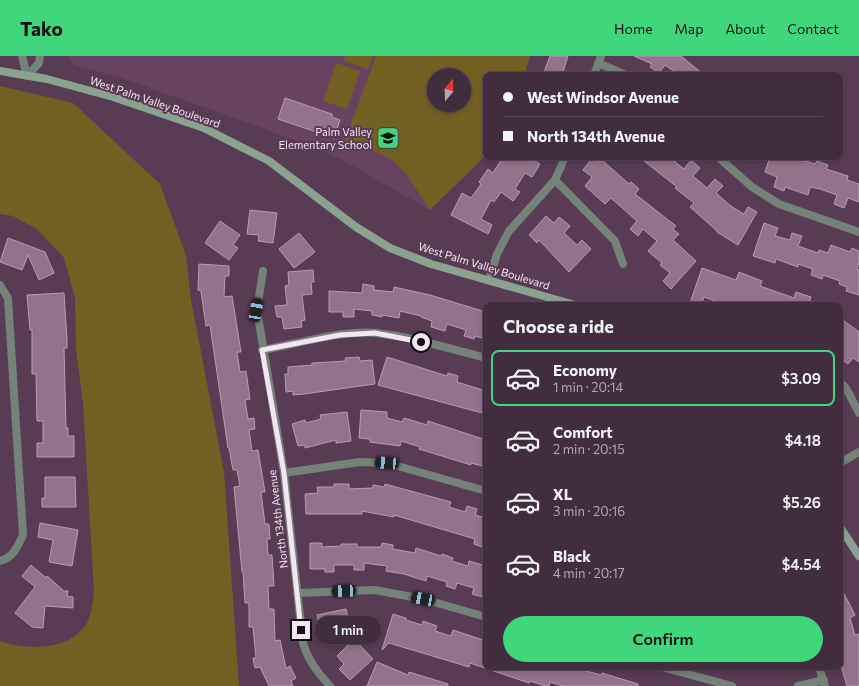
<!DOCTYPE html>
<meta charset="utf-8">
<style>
:root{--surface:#422d3f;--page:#493546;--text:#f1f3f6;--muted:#aea8b0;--line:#5a4959;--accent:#40d77c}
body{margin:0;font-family:Commissioner,sans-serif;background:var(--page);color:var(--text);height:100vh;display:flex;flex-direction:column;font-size:15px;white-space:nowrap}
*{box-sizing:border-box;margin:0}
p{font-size:13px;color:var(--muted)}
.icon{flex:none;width:22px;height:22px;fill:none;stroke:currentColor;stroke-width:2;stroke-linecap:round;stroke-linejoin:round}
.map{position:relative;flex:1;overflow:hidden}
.details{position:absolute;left:483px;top:246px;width:360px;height:368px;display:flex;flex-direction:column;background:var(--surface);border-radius:8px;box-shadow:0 2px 6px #0003,0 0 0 1px var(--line)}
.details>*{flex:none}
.banner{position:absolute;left:483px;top:16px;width:360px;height:88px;border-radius:8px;box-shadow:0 2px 6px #0003,0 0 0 1px var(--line);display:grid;align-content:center;height:88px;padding:0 20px;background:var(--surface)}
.needle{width:26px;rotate:19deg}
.tools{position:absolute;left:427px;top:12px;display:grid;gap:8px}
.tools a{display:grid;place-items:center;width:44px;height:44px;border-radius:50%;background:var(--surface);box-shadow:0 2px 6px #0003,0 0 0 1px var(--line);font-size:20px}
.end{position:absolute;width:18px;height:18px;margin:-9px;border:5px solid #f5e4f2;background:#111;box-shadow:0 0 0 2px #111}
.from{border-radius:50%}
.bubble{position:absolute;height:28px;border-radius:14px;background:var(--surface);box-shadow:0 2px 6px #0003,0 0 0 1px var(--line);font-size:13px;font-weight:600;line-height:28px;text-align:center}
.car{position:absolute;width:12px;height:24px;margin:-12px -6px;border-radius:5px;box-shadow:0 0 3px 1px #0007;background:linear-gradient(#222 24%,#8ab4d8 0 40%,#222 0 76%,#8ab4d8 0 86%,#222 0)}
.banner b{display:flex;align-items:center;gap:14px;height:38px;font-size:15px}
.banner b+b{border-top:1px solid var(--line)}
.banner i{width:10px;height:10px;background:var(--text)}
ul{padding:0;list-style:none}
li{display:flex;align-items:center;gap:12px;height:56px;margin:0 8px 6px;padding:0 12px;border:2px solid transparent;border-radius:8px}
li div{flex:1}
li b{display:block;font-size:15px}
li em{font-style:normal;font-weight:600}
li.on{border-color:var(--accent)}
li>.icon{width:36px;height:36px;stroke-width:1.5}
h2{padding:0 20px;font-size:18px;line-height:48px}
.button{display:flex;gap:8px;margin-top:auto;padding:8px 20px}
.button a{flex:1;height:46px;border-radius:24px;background:var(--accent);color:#111;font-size:16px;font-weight:600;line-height:46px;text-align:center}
header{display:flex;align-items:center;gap:24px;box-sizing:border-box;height:56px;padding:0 20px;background:var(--accent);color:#111}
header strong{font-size:19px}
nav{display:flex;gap:22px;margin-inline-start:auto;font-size:14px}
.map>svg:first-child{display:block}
</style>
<header>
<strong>Tako</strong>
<nav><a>Home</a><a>Map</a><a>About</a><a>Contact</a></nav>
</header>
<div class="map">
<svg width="859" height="630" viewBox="0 0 859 630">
<rect width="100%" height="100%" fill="#583c54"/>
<path fill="#664461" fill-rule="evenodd" d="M69,0H530L524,19H486V99L430,154L339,102L260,71L119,21L72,8ZM434,19H464V49H434Z"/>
<path fill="#726023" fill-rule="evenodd" d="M345,0H373L368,13L344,5Z
M376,0H530L524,19H486V99L430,154C412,128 403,101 368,94C359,92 351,92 343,90ZM434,19H464V49H434Z
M336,7L360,15L347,53L323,45Z
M0,30L73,47L160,128L186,200L191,244L224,416L239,630H0V585C28,595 75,595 89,563C92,554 93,545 94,536L83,346L76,295L75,242L64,202L37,173L13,160L0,158Z"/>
<path fill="#92738c" stroke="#bb9ab5" d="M550,0H568L562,19H543Z
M634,0H681L704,19H679L665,9L659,17L650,11L652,8Z
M285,42L332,58V61L340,64L334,82L278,63Z
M503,101H528L540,108L532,121L525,117L515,133L520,136L513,145L501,136L494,146L491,144L481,163L492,169L488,178L451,159L462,137L471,142L481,128L479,126L488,113L493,117Z
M593,101L600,106L602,104L629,128L631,126L639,133L635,138L676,170L673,173L679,178L673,184L696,205L671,233L663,225L670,217L660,209L662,207L648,195L657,185L643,173L638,180L630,173L637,165L611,142L605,148L585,130L592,121L583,114Z
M639,101H669L684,113L691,104L700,112L693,120L707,132L715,123L723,130L716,137L732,151L744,158L748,151L757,156L738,189L717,176V175L690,151L694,147L675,132L677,131Z
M770,101H793L815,108L817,105L828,109L826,113L848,120L847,124L859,128V146L848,142L844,152L834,148L837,139L820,133L810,131L808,139L785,131L784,135L774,131L777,121L765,116Z
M250,154L277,157L273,187L258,185L259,179L247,178Z
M546,160L554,167L559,161L570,170L564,177L577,189L582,184L591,193L569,216L539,184L537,187L529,179Z
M220,165L240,179L233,189L238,192L229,204L205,187Z
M764,167L778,172L775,180L790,184L792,177L802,180L798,190L818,197L819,194L828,197L831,189L850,196L852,192L859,195V206L857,213L859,214V239L846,235L847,231L839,228L840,225L823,219L822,223L811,219L813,213L798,208V211L776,203L775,207L753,200Z
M299,177L315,196L294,212L279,193Z
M8,182L45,196L54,217L39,224L28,199L22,214L0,206Z
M199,208L229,210V220H225L224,241L232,240L241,296H237L240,316L246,315L250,343L245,344L248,363L254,362L255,373L249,374L252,395L258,394L265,436H261L265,468H269L270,483H267L268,499H272L274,530H268L269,553H274L275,585L280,584L286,612L290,610L296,622L291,625L293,630H269L260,611L255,612L253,602H256L253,571H249V547H245L243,516H242L234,431L240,430L237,414H233L229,392H228L210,269L206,270L201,235L198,234Z
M702,212L736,224L739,216L762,225L760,230L794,242L796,236L811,241L809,247L810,249H746L740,247L739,249H727L704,241L701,249H696L690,247Z
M313,214L314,226H311L312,238L302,239L305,264L301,265L302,271L284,273L282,261H277L275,250L287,249L285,230L289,229L288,216Z
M363,228L374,230V234L393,236L394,231L430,239L486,256V283L475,280L474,283L464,280L466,274L447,268L445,275L431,271L432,265L421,261V260L400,255L399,262L382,259V261L372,259V255L354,253V261H343V256H329V235L362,237Z
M64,237L67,283V292H64L66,372H68V380H74V401H37V387H43V365H37L36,318H32V274H30L27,239Z
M840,262L859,276V306L853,302L848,308L840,302Z
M359,301L360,305L372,304L375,328L304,338L293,339V335L286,336L285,318H288V311L312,309V307L346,305L345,302Z
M387,301L447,320L448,317L458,320L457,326L486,335V358L378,329Z
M361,354L387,356V362L402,366L404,362L427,369L428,365L486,384V411L471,407V409L419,393L420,391L401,385L400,390L370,386V383L359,382Z
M347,356L351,385L336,387V384L305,392V389L298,390L292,368L305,364L306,367L321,363L320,359Z
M45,421H75L76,451H42V442H45Z
M334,428H349V433L373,432V429L384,431L385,428L451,446L449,451L465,456L467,450L477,453L475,459L486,462V478L482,491L474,488L475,483L394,459V461L362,455V458H306L305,438L318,437L317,431H334Z
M40,467L78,474L72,510L49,506L53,484L38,481Z
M310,487H322V491L341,490V488H357V491H381L382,487L393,489V493L415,497L416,492L441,500L442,498L453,502L452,505L468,510L469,505L486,510V542L472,538L474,532L457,527L455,533L446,530L447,526L427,520L426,525L404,518L386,515L387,510L364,507V514H354V509H334V516H325V513H310Z
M31,509L46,522L47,520L64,535H68L67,540L73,541V552L45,550L43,572L32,571L15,557L35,531L22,520Z
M840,530L855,559L850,562L855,579L859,578V630H847L840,606Z
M346,553L352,579L323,585L317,559Z
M393,558L406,562V564L422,569L423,565L437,570L435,575L451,580L453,574L486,585V611H587L586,615L601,619L602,617L638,628V630H563L550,626L549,630H546L530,625L529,627L470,607L469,611L389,587L382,594Z
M354,583L373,603L350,624L339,613L344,608L337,600Z
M377,606L408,619L409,616L448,628V630H367Z"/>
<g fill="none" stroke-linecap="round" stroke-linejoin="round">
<path stroke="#748277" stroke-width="8" d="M22,0L27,20L39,7L40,0
M598,7L626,19
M594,19L601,0
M718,101L752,131L779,148L859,176
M555,124L615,185L623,208
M263,215L257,254L284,417L303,587C308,604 317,616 330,630
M489,224L497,198L509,175L555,124L565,101
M0,229L8,242L23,479C18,490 13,502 0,505
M262,294C297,288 341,274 376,277C413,281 450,293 486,302
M840,326L846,332L859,357
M840,407L859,396
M284,417L360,406L387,407L486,435
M297,537L375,534L423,543L486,561
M662,611L732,630
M819,611L825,630
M798,630L824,624"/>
<path stroke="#8ca291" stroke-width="8" d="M0,15L47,23L113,41L204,72L269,105L356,171L390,192L431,208L575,249
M840,471L859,500"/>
</g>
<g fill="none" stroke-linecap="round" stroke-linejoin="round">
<path stroke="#f5e4f2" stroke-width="5" d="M301,574L284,417L262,294L340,279L375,277L421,286"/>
</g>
<defs>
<g id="school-square" transform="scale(1.15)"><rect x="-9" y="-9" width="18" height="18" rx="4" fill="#40d77c" stroke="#583c54"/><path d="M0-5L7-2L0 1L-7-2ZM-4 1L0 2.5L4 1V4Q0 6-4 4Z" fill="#111"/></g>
</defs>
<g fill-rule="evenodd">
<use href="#school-square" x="388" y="82"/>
</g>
<g text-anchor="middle" stroke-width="4" stroke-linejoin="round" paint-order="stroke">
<g font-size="11" fill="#f5e4f2" stroke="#583c54">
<text transform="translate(155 46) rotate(19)" y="4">West Palm Valley Boulevard</text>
<text transform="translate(484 210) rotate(17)" y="4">West Palm Valley Boulevard</text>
<text transform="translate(278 463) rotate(-97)" y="4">North 134th Avenue</text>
</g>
<g font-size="11" fill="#f5e4f2" stroke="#583c54" text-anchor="end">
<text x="372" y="80">Palm Valley<tspan x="372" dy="13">Elementary School</tspan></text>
</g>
</g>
</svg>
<div class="tools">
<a><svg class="needle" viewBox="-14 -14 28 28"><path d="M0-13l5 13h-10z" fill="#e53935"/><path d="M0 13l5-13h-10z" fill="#aea8b0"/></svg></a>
</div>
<i class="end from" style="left:421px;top:286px"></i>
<i class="end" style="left:301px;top:574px"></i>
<div class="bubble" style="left:315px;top:560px;width:66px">1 min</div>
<i class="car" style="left:256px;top:254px;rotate:10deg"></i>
<i class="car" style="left:387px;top:407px;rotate:274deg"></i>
<i class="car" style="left:344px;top:535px;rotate:268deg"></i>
<i class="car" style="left:423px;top:543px;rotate:281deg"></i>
<div class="banner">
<b><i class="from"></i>West Windsor Avenue</b>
<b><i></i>North 134th Avenue</b>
</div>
<section class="details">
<h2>Choose a ride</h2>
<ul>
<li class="on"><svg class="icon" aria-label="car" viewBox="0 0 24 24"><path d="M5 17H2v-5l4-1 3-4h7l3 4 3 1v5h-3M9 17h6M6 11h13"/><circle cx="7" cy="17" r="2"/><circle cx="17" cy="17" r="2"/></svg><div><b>Economy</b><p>1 min · 20:14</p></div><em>$3.09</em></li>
<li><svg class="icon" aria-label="car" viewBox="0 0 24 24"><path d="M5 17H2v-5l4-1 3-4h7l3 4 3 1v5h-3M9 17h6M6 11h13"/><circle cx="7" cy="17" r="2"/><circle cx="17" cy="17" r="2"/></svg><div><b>Comfort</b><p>2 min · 20:15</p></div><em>$4.18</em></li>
<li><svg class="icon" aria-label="car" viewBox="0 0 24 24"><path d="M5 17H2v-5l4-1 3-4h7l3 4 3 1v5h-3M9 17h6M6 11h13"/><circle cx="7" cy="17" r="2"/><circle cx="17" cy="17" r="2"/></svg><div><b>XL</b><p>3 min · 20:16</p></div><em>$5.26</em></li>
<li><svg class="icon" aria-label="car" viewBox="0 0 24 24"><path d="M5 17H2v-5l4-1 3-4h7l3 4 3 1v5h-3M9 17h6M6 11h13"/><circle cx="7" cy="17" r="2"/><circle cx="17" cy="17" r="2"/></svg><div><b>Black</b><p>4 min · 20:17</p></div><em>$4.54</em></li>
</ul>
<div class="button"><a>Confirm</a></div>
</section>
</div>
